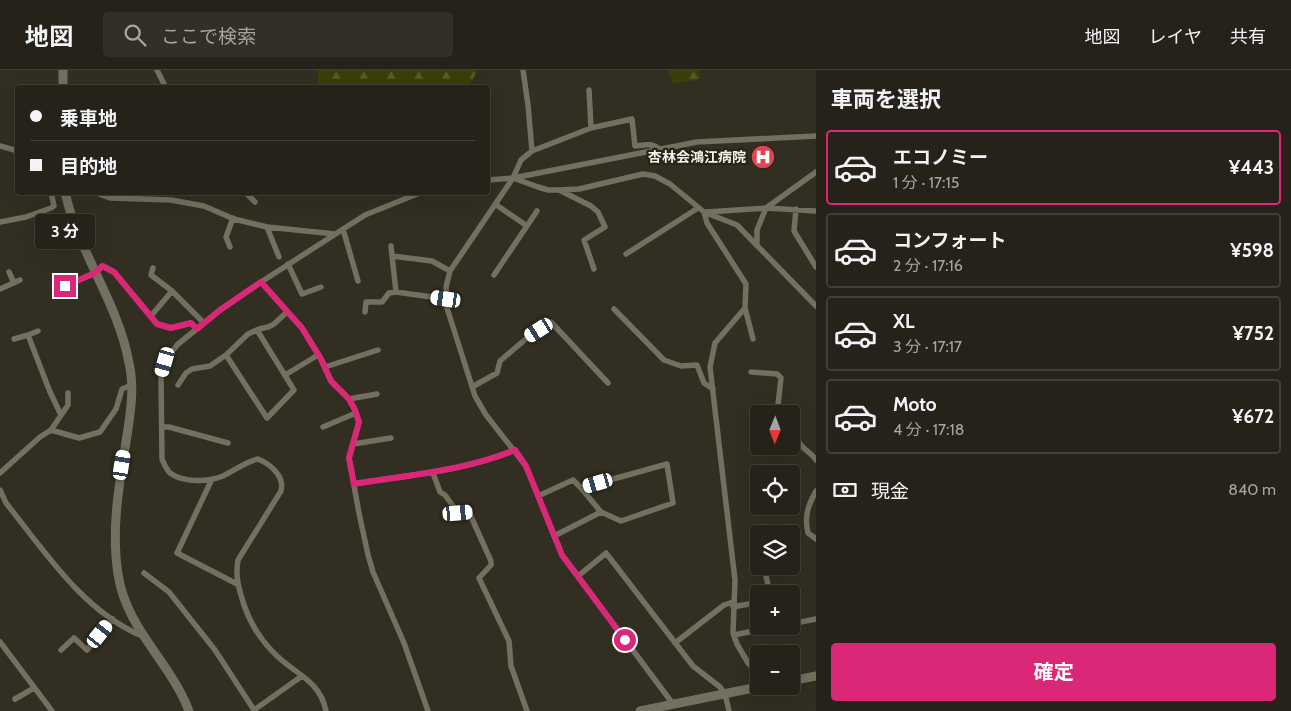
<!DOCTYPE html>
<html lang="ja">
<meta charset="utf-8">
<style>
:root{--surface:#262219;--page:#322f26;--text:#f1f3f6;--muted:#a4a4a2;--line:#423f38;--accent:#db2777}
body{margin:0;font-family:Cabin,"Noto Sans JP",sans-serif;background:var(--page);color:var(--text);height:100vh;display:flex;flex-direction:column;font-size:19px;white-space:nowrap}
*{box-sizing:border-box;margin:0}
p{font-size:16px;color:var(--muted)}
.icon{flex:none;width:28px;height:28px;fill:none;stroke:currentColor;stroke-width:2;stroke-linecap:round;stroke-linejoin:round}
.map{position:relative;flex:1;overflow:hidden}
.side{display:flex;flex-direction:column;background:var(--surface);width:475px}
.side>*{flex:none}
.hud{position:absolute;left:15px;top:15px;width:475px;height:110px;border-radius:5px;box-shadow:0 5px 20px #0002,0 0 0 1px var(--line);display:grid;align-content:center;height:110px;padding:0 15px;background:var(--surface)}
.needle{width:32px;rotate:181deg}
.buttons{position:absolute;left:750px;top:335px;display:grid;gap:10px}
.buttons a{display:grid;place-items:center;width:50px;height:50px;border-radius:5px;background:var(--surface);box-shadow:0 5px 20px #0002,0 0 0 1px var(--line);font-size:25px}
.end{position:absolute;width:22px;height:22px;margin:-11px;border:6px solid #db2777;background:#fff;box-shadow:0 0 0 2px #fff}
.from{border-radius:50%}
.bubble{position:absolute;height:35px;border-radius:5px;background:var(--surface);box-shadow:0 5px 20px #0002,0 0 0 1px var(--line);font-size:16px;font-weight:700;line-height:35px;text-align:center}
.car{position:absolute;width:15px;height:30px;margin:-15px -8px;border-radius:6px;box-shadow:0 0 4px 1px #0007;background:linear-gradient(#fff 24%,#345 0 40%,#fff 0 76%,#345 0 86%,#fff 0)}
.hud b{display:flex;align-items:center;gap:18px;height:48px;font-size:19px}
.hud b+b{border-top:1px solid var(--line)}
.hud i{width:12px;height:12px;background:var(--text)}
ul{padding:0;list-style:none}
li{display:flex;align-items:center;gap:15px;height:75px;margin:0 10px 8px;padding:0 5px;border:2px solid var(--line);border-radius:5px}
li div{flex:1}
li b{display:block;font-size:19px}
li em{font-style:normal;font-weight:700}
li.on{border-color:var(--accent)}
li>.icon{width:45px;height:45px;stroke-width:1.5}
h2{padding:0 15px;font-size:22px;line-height:60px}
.pay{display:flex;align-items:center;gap:12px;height:55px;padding:0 15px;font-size:19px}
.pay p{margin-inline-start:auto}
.cta{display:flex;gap:10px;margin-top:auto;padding:10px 15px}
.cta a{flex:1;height:58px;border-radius:5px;background:var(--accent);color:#fff;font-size:20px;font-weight:700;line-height:58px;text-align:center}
header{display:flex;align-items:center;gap:30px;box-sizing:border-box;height:70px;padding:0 25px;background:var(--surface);border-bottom:1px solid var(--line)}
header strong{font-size:24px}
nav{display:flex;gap:28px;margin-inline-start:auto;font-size:18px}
.search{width:350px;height:45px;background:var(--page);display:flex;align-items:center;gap:12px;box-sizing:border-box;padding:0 18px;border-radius:5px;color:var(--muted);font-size:19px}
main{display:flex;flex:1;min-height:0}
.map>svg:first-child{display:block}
</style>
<header>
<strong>地図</strong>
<div class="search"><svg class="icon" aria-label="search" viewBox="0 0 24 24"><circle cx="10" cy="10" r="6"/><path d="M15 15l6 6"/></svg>ここで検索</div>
<nav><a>地図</a><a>レイヤ</a><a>共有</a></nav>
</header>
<main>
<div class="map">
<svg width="816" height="641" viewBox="0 0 816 641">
<defs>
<pattern id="forest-firs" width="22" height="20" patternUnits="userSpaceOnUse" patternTransform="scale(1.25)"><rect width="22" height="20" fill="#393f08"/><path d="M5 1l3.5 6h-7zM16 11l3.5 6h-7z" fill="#565b2c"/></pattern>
</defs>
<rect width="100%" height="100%" fill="#322e21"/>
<path fill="url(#forest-firs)" d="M318,0H478L468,17L318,18Z
M668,0H699L701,9L673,14Z"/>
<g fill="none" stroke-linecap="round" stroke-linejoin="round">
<path stroke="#747060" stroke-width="5.5" d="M157,0L166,18
M523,0L528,35L532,81L521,90L513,108L450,201L446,217L447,238L475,326L486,345L526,396L562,485L673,634
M589,20L591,58
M0,76L18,81
M532,81L591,58L632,49L635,76C644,75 653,72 660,80
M513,108L538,117L548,120H559L579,119L643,104L655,106L670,114L704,142L737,155L816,236
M488,110L513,108L697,72L816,66
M561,121L591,136L598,142L605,157L584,170L594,199
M94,122L110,128L171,130L204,136L234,149L267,157L335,164
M245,122L255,132
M495,134L527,156
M796,139L794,161L816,197
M704,142L707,153L746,214L745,238L715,273L710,297L735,510L733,563L737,574L748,593L759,605
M706,142L766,138L816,141
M0,152L26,147L51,138L54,136L51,122
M267,157L279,187
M343,159L358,211
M391,176L396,222
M757,176V160L766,138L816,102
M230,177L226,167L233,148
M626,184L698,138
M392,186L432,191L450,201
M288,194L302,224L321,217
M153,198L151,205L172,221L204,253
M9,202L14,213
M494,205L537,141
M261,212L302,258L321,289L331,311L349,329L355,340L359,352L349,388L359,443L368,485L373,502L404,573L428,641
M65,216L95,203L103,196L114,202L157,254L171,258L191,253L197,259
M0,219L20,210
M745,238L753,269
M614,239L664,290L681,296L697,295L704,313L713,319
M365,242L366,232H382L389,223L396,222L446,229
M151,246L172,221
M38,261L28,265L50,322L61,345
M14,269L28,265
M226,285L267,348L294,320L257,260
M325,297L378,280
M751,302L777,304L781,308L777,344
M285,305L318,285
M178,315L186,303L192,299L210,296L226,285L248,264L259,259L268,257L274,254L287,242
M472,317L497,303L500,291L527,268L551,252L608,313
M349,329L377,324
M777,338L789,344
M791,345C798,352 794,364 799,372C802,379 812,383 816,390
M162,357H169L228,373
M323,357L356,343
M51,360L68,335V323
M353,374L391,368
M0,403L40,367L51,360L79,368L100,362L116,339L122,319L132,315
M433,403L440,422L445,425L458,443L469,442L491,491V495L479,508L509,571L511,596L527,641
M212,409L177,483L237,514
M354,414C408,405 464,401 515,380
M581,418L601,442
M0,420L6,433C45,482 83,541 142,566
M816,421C808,435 804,447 808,463L816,469
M538,426L573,410L581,418L667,394L673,433L621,451L601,442L554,466
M765,501L770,524
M144,503L169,522L215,580L254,640L302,606
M578,506L606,483L693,596L720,617L725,624L729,641
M733,537L759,532
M791,554L816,549
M734,565L777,556
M0,572L52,641
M675,573L724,535L733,532
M61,580L74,568L87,580L113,549
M15,629L34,618
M326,641C320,611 297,605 277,586C261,571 251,555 244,535C239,519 235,507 238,490L281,421C285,406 270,394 258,389C245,392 235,400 223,406C208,412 184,413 170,403C166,399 164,394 162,389L161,306L165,292L177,275L220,240L261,212L365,145L422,122"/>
<path stroke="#747060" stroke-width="9" d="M63,18V0
M65,122C78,182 118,232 129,293C135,318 130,346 126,372C119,416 111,459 118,504C126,559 170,591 189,641
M791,611L816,606
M640,641L763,616"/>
</g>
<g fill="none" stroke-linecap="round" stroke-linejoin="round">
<path stroke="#db2777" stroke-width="6" d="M65,216L95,203L102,196L114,202L157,254L171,258L191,253L197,259L220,240L261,212L302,258L321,289L331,311L349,329L355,340L359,352L349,388L354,414C408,405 464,401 515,380L526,396L562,485L625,570"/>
</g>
<defs>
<g id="hospital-disc" transform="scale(1.25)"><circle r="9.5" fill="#e0444e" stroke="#292417"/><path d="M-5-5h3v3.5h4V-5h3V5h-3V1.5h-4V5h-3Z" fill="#fff"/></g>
</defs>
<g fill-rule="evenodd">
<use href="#hospital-disc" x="763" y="87"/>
</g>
<g text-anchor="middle" stroke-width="4.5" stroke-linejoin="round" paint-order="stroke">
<g font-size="14" font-weight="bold" fill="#f5f2ea" stroke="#292417" text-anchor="end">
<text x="746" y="92">杏林会鴻江病院</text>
</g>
</g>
</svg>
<div class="buttons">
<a><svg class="needle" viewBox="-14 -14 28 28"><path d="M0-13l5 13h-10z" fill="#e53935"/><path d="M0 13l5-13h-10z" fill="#a4a4a2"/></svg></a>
<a><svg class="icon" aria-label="locate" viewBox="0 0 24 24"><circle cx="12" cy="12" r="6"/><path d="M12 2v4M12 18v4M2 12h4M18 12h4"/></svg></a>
<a><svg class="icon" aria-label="layers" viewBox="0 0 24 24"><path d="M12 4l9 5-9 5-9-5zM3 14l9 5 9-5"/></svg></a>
<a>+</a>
<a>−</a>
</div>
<i class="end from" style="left:625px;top:570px"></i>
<i class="end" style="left:65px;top:216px"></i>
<div class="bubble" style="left:35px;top:144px;width:60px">3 分</div>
<i class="car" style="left:446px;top:229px;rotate:278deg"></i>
<i class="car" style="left:539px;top:260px;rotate:237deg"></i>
<i class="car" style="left:165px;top:292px;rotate:196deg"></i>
<i class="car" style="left:122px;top:395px;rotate:9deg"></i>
<i class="car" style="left:598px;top:413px;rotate:254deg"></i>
<i class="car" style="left:458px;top:443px;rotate:85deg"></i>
<i class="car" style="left:100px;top:564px;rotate:39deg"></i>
<div class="hud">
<b><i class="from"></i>乗車地</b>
<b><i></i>目的地</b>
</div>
</div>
<section class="side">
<h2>車両を選択</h2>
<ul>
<li class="on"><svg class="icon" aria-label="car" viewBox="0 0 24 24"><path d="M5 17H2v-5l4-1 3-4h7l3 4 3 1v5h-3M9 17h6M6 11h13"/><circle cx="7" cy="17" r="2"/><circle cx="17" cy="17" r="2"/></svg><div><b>エコノミー</b><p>1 分 · 17:15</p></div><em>¥443</em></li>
<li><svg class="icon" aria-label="car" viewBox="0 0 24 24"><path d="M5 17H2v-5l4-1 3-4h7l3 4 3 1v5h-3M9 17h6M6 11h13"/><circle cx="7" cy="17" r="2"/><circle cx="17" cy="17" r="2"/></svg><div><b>コンフォート</b><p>2 分 · 17:16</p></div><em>¥598</em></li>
<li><svg class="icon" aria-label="car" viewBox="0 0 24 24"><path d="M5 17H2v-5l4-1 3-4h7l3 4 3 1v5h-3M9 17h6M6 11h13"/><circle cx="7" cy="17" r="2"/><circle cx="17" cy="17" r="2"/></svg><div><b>XL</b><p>3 分 · 17:17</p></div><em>¥752</em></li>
<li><svg class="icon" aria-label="car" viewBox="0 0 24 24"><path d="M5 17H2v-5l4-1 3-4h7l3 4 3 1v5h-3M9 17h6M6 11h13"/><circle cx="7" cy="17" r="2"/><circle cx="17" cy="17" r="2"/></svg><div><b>Moto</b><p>4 分 · 17:18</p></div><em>¥672</em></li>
</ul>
<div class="pay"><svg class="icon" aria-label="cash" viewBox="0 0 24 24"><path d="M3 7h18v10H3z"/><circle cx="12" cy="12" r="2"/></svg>現金<p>840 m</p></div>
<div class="cta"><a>確定</a></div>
</section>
</main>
